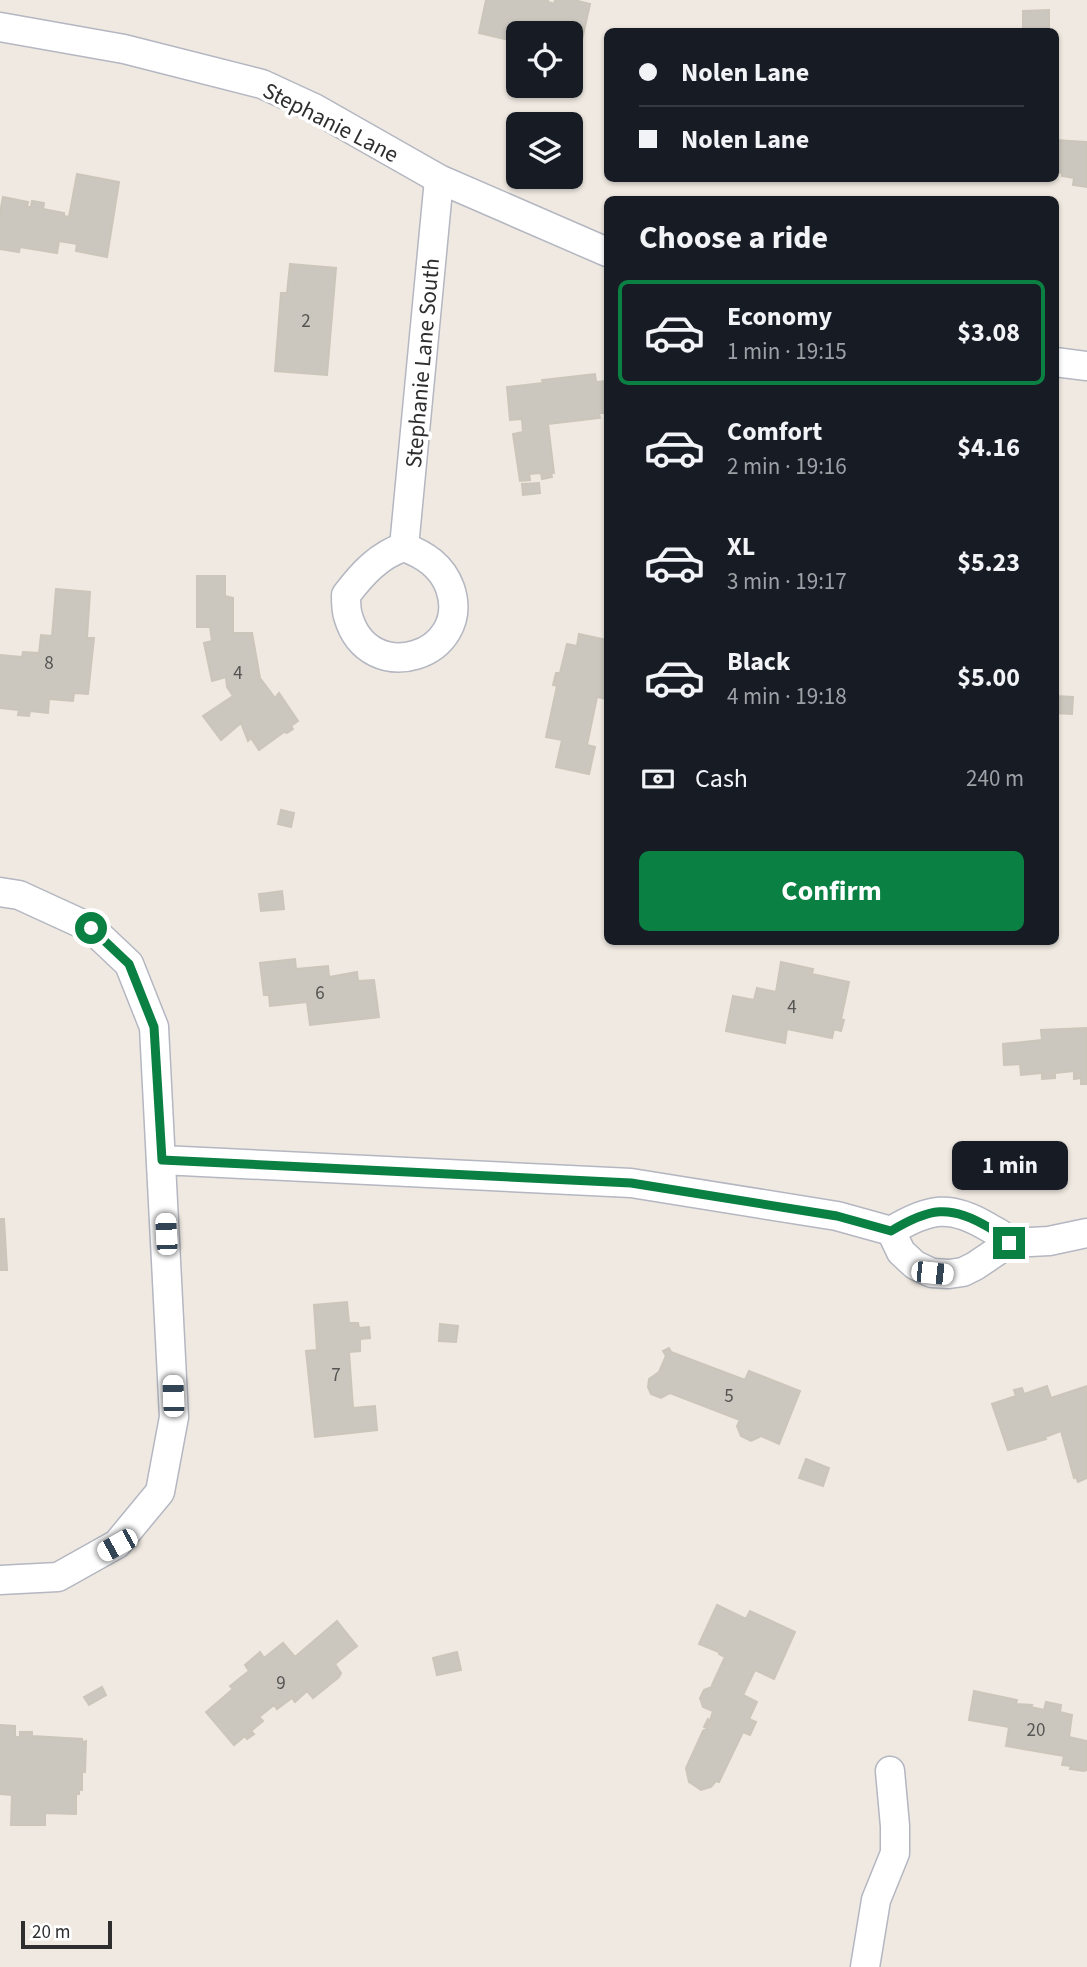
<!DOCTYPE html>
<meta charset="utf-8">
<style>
:root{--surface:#171b24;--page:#20242c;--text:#f1f3f6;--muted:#9ea1a6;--line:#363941;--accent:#0b8043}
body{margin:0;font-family:"Source Sans 3",sans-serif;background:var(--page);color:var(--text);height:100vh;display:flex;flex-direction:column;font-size:26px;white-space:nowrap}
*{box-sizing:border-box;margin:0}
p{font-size:23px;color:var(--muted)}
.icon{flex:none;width:38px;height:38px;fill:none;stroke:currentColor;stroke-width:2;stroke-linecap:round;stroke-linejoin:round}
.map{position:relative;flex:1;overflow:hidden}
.sheet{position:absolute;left:604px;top:196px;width:455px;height:749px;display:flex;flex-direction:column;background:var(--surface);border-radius:10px;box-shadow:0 2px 5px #0004}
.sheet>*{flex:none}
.hud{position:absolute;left:604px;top:28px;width:455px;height:154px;border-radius:10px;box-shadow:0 2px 5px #0004;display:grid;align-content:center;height:154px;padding:0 35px;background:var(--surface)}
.fabs{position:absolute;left:506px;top:21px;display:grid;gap:14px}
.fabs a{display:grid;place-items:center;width:77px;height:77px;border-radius:10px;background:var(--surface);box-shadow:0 2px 5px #0004;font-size:35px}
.scale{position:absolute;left:21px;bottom:18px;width:91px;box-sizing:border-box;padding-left:7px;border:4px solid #2e2e2e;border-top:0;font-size:19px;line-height:24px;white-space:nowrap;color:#2e2e2e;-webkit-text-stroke:5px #fff;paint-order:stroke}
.end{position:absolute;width:32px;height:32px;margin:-16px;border:9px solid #0b8043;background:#fff;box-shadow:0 0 0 4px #fff}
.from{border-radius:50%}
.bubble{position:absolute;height:49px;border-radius:10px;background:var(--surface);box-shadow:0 2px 5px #0004;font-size:23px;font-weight:700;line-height:49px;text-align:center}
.car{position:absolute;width:21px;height:42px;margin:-21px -10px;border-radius:9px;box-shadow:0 0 5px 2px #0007;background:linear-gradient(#fff 24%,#345 0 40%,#fff 0 76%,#345 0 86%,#fff 0)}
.hud b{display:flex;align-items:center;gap:24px;height:66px;font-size:26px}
.hud b+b{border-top:2px solid var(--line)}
.hud i{width:18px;height:18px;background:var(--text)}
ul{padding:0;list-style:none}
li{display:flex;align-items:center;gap:21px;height:105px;margin:0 14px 10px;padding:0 21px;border:4px solid transparent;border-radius:10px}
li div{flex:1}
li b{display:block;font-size:26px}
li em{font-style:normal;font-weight:700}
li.active{border-color:var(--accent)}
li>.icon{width:63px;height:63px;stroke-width:1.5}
h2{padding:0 35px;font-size:32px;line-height:84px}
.pay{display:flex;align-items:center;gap:18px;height:77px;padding:0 35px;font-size:26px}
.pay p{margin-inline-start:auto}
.action{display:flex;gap:14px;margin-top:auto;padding:14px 35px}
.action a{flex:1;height:80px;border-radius:10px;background:var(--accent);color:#fff;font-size:28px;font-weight:700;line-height:80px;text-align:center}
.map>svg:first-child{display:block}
</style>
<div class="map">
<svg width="1087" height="1967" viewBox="0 0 1087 1967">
<rect width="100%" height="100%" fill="#efe9e1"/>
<path fill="#cbc7bf" stroke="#cbc5ba" stroke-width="2" d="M486,0H548V2L554,4L555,0H574L590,4L579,53L570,51V33H518V42L479,33Z
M1049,10V28H1023V11Z
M1055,140L1087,142V187L1073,185L1074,178L1062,176V173L1056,172L1055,178Z
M77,174L119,182L107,257L76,251L77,244L59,241L57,253L20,247L19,252L0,249V213L3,197L28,202L27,207H31L32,201L44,203L43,209L64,213V216L69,217Z
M290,264L336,268L327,375L275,371L281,293H287Z
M595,374L596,382L607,381V413H599L600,418L548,424L554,473H551L552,477L542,479L541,473L529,474L530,480L520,481L513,434L523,432L522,419L510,420L507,387L543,383L542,380Z
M539,483L540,493L523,495L522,484Z
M197,576H225V596L233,598V633H252L260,678L275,698L279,693L298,721L291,726L293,729L287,733L284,732L259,750L251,738L248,741L241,723L221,740L203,716L233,696L227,687L226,677L212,681L204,643L212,641L210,627H197Z
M56,589L90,592L87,638H94L88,694L74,693L73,701L49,699L48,713L30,711L29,716L18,715L19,710L0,708V655L22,657L23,652L39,653L41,635L52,636Z
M579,634L607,640V699L597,697L587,745L595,747L589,774L556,767L562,740L546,737L557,686L553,685L556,673H560L567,644L577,646Z
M1055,696L1073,697L1072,714L1055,713Z
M281,810L294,813L291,827L278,824Z
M282,891L284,909L261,911L259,894Z
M295,959L296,969L328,966L329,977L357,972L358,981L374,980L379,1017L310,1025L307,1002L270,1006L269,995H264L260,963Z
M781,962L813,969L812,974L849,982L841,1019L844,1020L841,1031L834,1029L832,1038L787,1029L785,1043L726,1031L733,996L754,1000L757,988L776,992Z
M1087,1028V1084H1081V1078L1074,1079V1071L1055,1073V1078L1042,1079V1073L1021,1075L1020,1064L1004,1065L1003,1044L1042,1040L1041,1030Z
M0,1219H4L7,1270H0Z
M347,1302L349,1323H358L359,1328L369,1327L370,1338L360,1339V1351L349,1352L353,1408L375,1406L377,1430L315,1437L306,1351L317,1350L314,1305Z
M440,1324L458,1326L456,1342L439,1341Z
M669,1348L671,1352L745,1380L749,1371L800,1391L779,1444L761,1436L751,1441L741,1436L737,1426L740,1420L670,1393L661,1398L651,1394L648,1387L649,1379L659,1372L666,1356L663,1351Z
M1047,1386L1051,1398L1087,1386V1478L1078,1482L1076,1477L1074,1478L1061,1431L1045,1437L1046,1439L1008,1450L992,1404L1016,1396L1014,1390L1022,1388L1024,1394Z
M806,1459L829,1468L823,1486L799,1478Z
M717,1605L746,1619L750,1611L795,1632L774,1679L755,1670L743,1695L757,1702L749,1719L756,1722L750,1735L743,1732L719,1782L716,1781L711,1787L701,1790L689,1782L686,1768L703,1731L707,1728L704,1727L708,1719L710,1721L713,1711L703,1707L700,1698L704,1690L714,1686L712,1685L725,1657L719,1654V1652L699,1644Z
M337,1621L357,1646L335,1664L341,1673L339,1677L313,1698L307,1691L295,1702L292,1698L277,1709L274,1705L259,1717L263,1721L251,1731L254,1734L247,1739L245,1736L234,1745L206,1712L233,1689L230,1686L249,1671L245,1665L260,1652L264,1658L283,1643L295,1657Z
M457,1652L461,1670L437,1675L433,1658Z
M102,1687L106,1695L89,1705L84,1697Z
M974,1691L1017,1700L1016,1704L1032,1705L1031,1707L1044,1710L1046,1702L1061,1705L1060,1712L1072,1715L1069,1737L1087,1741V1770L1084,1771L1070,1769L1071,1766L1062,1765L1064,1756L1006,1746L1009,1727L969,1720Z
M0,1725L15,1726V1737H20V1732H32V1736L82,1739V1742L86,1741L85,1772H82V1790H79V1794H76V1814L45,1813V1825H11L12,1795L0,1794Z"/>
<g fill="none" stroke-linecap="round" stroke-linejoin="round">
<g stroke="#b4b7c1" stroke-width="31">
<path id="minor" d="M0,27L124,49L262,84L314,108L439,179L607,252
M1055,362L1087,366
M404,547C379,555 362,574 346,595C346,602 346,610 348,616C369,690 473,655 450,588C442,566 425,555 404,547L439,179
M0,892L19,895L91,928L129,964L154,1027L174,1417L160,1492L117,1544L58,1577L0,1580
M162,1160L631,1183L837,1216L891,1231L901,1252L915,1265L932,1273L949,1274L963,1272L975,1266L1009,1243L1049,1241L1087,1233
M891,1231C929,1208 950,1204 988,1227C998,1233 1003,1234 1009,1243
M865,1967L876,1900L895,1853V1826L890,1771"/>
</g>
<use href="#minor" stroke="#fff" stroke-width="28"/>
</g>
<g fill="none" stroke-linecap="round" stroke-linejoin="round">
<path stroke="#0b8043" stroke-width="9" d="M91,928L129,964L154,1027L162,1160L631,1183L837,1216L891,1231C929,1208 950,1204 988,1227C998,1233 1003,1234 1009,1243"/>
</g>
<g text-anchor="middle" stroke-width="7" stroke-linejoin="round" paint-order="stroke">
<g font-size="19" fill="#555452">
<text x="306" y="327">2</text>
<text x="49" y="669">8</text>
<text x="238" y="679">4</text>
<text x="320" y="999">6</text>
<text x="792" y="1013">4</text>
<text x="336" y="1381">7</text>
<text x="729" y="1402">5</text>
<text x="281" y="1689">9</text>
<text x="1036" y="1736">20</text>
</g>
<g font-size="23" fill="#2e2e2e" stroke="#fff">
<text transform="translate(331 122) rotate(27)" y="8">Stephanie Lane</text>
<text transform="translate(422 363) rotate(-85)" y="8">Stephanie Lane South</text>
</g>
</g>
</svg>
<div class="fabs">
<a><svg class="icon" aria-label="locate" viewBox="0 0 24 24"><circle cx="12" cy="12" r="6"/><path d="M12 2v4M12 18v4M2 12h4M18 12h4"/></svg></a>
<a><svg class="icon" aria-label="layers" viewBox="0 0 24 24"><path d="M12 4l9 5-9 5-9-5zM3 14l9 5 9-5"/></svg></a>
</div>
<div class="scale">20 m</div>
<i class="end from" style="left:91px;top:928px"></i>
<i class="end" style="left:1009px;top:1243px"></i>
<div class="bubble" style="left:952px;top:1141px;width:116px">1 min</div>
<i class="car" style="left:166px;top:1234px;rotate:357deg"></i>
<i class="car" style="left:932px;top:1273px;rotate:96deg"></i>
<i class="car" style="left:173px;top:1396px;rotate:358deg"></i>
<i class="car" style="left:117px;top:1545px;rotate:241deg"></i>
<div class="hud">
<b><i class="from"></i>Nolen Lane</b>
<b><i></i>Nolen Lane</b>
</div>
<section class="sheet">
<h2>Choose a ride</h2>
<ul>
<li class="active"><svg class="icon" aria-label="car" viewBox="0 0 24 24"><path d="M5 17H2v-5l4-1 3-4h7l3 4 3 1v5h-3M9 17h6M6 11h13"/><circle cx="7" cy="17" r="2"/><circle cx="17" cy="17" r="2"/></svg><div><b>Economy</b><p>1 min · 19:15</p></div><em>$3.08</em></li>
<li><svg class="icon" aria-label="car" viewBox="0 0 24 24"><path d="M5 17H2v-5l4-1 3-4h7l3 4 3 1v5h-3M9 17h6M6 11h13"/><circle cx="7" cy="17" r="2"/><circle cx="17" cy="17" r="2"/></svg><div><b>Comfort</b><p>2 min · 19:16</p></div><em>$4.16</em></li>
<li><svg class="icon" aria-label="car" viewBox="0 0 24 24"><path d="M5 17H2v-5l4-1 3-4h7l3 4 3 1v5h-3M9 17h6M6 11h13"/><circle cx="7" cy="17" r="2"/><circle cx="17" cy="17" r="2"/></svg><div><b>XL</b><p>3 min · 19:17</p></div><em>$5.23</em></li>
<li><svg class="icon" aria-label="car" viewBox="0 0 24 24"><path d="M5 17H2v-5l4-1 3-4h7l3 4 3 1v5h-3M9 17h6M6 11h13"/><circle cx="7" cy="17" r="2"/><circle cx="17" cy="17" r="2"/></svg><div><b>Black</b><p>4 min · 19:18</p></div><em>$5.00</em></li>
</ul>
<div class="pay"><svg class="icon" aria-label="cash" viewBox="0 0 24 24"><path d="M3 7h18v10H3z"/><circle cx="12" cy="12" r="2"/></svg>Cash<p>240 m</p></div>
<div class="action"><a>Confirm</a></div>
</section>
</div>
